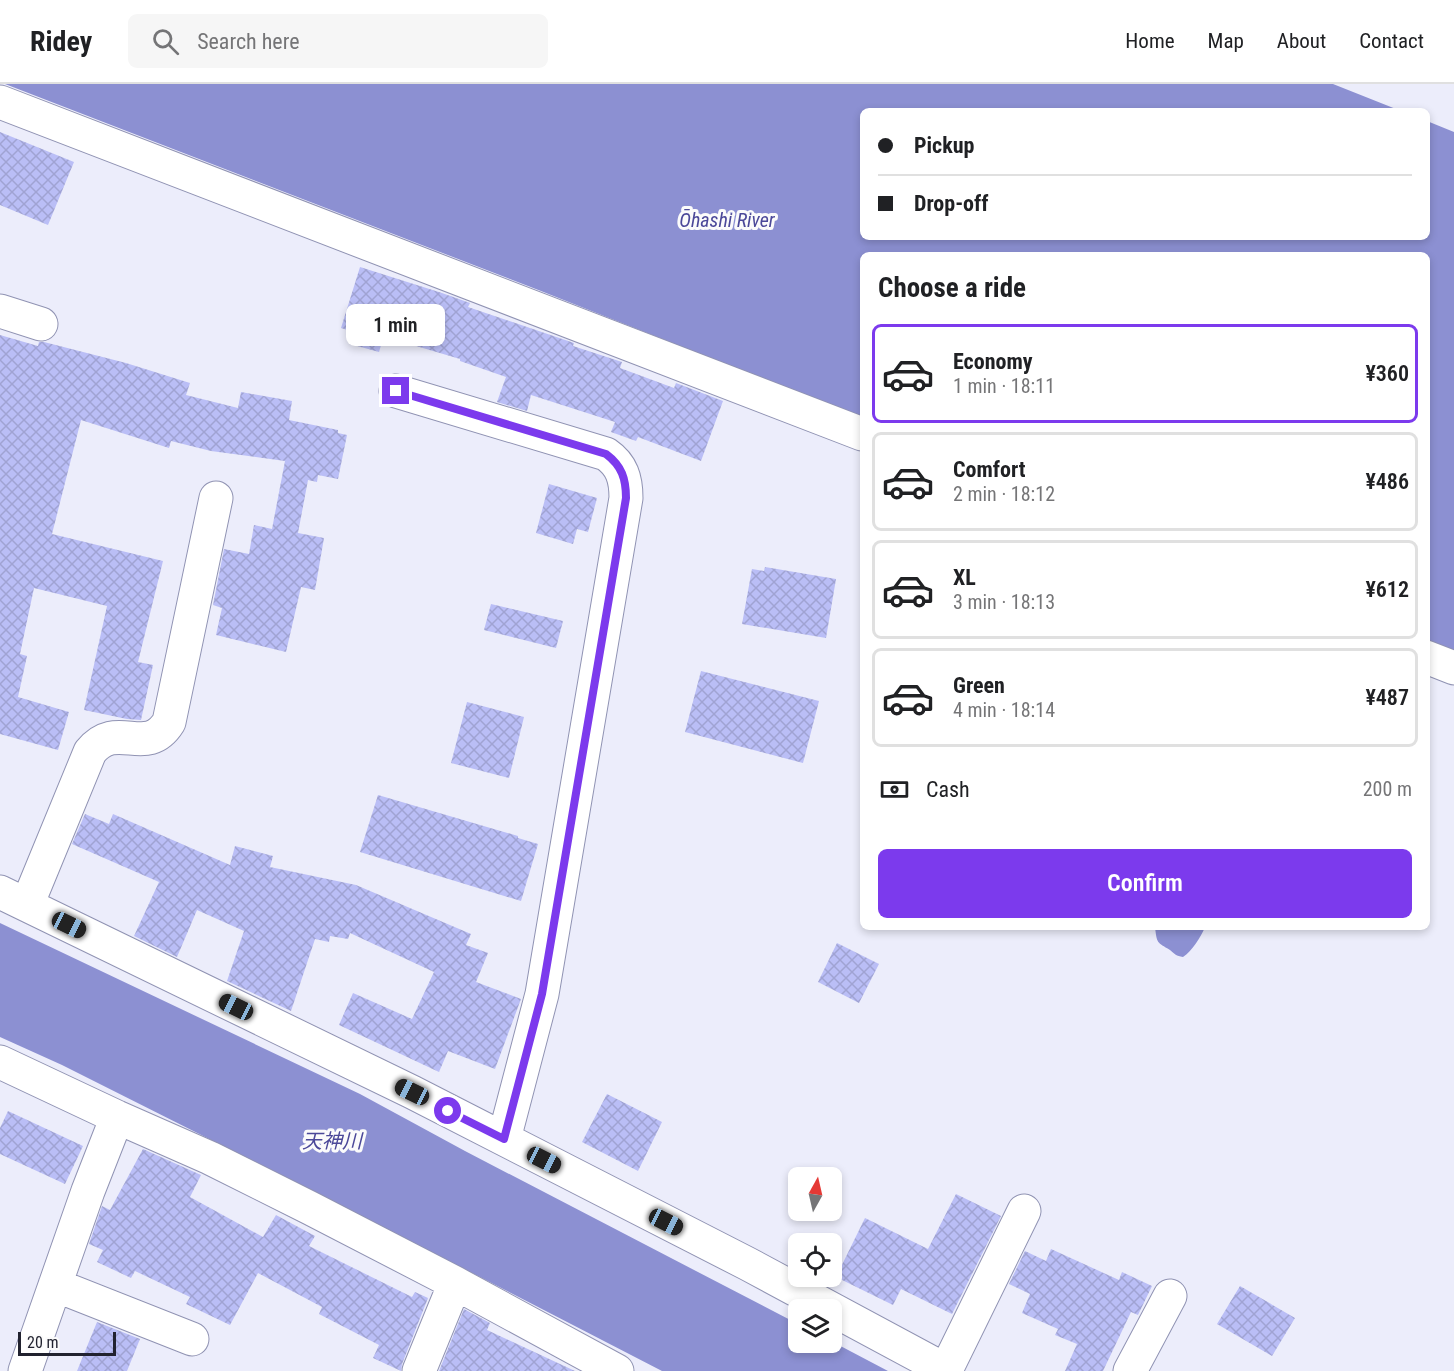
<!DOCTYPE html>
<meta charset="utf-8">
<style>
:root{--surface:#fff;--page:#f6f6f6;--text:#202124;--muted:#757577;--line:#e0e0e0;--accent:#7c3aed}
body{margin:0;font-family:"Roboto Condensed","Noto Sans JP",sans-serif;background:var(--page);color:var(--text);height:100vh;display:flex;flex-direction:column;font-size:22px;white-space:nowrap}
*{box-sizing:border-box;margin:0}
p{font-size:20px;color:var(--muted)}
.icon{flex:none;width:33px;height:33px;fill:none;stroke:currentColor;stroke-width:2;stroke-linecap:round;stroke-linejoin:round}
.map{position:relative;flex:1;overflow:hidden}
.drawer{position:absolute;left:860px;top:168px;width:570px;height:678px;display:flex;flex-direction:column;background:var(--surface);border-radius:9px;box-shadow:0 3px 9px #0003}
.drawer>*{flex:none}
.top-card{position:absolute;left:860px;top:24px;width:570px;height:132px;border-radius:9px;box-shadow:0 3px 9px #0003;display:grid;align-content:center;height:132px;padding:0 18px;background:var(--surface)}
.needle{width:39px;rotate:8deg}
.buttons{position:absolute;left:788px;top:1083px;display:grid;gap:12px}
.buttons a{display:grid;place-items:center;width:54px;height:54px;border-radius:9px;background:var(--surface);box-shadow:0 3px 9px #0003;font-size:30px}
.scale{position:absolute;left:18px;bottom:15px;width:98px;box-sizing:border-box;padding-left:6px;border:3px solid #21222f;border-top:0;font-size:16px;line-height:21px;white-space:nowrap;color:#21222f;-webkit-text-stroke:4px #fbfbfb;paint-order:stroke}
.end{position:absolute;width:27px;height:27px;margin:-14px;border:8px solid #7c3aed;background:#fff;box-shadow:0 0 0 3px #fff}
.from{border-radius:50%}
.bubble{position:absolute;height:42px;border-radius:9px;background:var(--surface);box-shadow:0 3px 9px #0003;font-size:20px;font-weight:600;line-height:42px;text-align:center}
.car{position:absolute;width:18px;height:36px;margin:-18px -9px;border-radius:8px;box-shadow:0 0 4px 2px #0007;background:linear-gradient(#222 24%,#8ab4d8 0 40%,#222 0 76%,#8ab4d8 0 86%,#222 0)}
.top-card b{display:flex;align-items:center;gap:21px;height:57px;font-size:22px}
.top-card b+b{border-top:2px solid var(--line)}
.top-card i{width:15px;height:15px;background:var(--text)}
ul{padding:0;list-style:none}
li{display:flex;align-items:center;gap:18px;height:99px;margin:0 12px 9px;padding:0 6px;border:3px solid var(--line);border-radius:9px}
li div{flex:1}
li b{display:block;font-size:22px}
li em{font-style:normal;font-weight:600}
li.selected{border-color:var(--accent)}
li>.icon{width:54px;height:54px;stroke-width:1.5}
h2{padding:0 18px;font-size:27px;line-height:72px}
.pay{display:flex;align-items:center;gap:15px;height:66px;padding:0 18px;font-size:22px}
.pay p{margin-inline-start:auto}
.cta{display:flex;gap:12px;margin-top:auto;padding:12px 18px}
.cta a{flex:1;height:69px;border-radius:9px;background:var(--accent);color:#fff;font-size:24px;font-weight:600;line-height:69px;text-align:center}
header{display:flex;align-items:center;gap:36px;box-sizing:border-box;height:84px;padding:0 30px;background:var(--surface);border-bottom:2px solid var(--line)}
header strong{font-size:28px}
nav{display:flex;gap:33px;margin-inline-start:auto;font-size:21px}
.search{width:420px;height:54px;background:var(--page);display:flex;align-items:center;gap:15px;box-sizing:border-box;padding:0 21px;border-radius:9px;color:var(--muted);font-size:22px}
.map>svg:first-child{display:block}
</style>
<header>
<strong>Ridey</strong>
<div class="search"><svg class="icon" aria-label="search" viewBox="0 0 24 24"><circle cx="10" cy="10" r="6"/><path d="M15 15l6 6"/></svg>Search here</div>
<nav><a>Home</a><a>Map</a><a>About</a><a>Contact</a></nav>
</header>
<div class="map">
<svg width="1454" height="1287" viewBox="0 0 1454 1287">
<defs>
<pattern id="building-cross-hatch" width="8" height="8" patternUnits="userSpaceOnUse" patternTransform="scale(1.5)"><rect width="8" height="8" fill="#babef6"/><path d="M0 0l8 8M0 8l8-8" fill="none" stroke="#a0a3d3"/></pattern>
</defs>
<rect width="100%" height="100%" fill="#ecedfb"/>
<path fill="#8c90d2" d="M5,0H1333L1401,27H862V153H1426L1427,37L1454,48V575L1427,564L1426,171H862V334L541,207Z
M0,839L360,1010L465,1067L798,1240V1258L831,1257L888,1287H662L319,1110L62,981L0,953Z
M1155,843H1205C1201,853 1192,867 1183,873C1176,872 1175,870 1170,866C1157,858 1157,860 1155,843Z"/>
<path fill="url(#building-cross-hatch)" d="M0,48L74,78L48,141L0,121Z
M360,183L442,209L470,219L468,223L574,259L573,262L622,278L620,284L674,304L676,299L723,317L701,377L638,353L636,357L611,348L615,338L531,311L527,327L497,318L506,293L460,277V275L396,256L394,261L382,258L379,268L350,260L354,248L341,244Z
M0,251L38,262L39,258H44L126,279L190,299L186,311L238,324L241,308L292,317L289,336L338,346V349L347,351L338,395L318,391L317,398L308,396L298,449L324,454L315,506L301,503L286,568L216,551L222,524L213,521L224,465L249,470L254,441L272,445L285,377L211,367L171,357L169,364L81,336L52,450L163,477L138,578L153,581L141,636L127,635L84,626L107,522L34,504L20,570L27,572L18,613L69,628L58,666L0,650Z
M549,400L597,414L588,448L577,445L573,460L536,449Z
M765,483L836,495L826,554L742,540L752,485L764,487Z
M491,520L563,537L556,564L484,546Z
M701,587L819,617L803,679L685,648Z
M467,618L524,633L509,694L451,679Z
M378,711L518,752V754L538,760L521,817L360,768Z
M85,730L109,740L113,730L230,781L235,762L273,772L270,783L356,801L471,850L466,861L488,869L476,898L521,915L495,985L448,967L439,988L339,941L353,909L412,935L434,888L350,849L348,855L330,852L329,858L315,855L291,927L227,897L244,847L197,826L177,873L134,852L159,798L72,760Z
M837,859L879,880L859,919L818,898Z
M607,1010L662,1038L638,1087L582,1058Z
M8,1027L83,1062L65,1100L0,1070V1044Z
M143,1065L201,1091L190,1113L263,1153L276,1131L315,1152L309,1162L412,1213L415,1208L428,1214L402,1280L401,1287L373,1274L379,1261L319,1230L322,1223L258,1189L230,1241L186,1220L190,1213L135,1187L131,1194L97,1178L103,1166L89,1160L102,1122L110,1126Z
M956,1110L1001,1132L952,1230L901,1205L893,1221L836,1193L865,1134L928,1165Z
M1051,1165L1119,1196L1122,1188L1152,1202L1138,1231L1131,1228L1103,1287H1065L1077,1260L1055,1251L1058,1245L1022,1229L1030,1210L1009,1200L1025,1167L1046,1177Z
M1240,1202L1295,1234L1272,1272L1217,1240Z
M464,1225L490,1239L487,1246L575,1287H439Z
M97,1238L140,1255L127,1287H77Z"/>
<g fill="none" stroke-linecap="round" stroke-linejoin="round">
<g stroke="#9093b3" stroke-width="35">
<path id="minor" d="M0,18L862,350
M0,227L41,240
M396,307L606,370C622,381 626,395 626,414L542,910L504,1055
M1426,573L1454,584
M0,808L412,1008L748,1180L947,1287
M27,821L90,668C117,634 146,675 169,638L216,414
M0,978L117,1033L210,1074L310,1124L455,1199L617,1287
M55,1201L192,1255
M946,1286L1024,1127
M25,1287L88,1107L117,1033
M419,1287L455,1199
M1130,1287L1170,1212"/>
</g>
<use href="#minor" stroke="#fff" stroke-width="33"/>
</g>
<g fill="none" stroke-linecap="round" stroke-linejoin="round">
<path stroke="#7c3aed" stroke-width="8" d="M396,307L606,370C622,382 626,395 626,414L542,910L504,1055L448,1027"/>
</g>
<g text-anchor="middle" stroke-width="6" stroke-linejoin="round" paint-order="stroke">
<g font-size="20" font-style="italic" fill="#4b4899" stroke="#fbfbfb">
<text x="727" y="143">Ōhashi River</text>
<text x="332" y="1064">天神川</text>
</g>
</g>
</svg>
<div class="buttons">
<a><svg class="needle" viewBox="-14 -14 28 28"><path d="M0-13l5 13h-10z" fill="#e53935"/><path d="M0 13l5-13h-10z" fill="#757577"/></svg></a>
<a><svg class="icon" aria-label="locate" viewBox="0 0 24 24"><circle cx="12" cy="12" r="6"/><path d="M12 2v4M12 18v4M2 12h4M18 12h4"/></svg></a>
<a><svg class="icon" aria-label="layers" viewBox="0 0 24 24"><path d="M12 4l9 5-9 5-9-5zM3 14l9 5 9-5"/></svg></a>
</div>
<div class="scale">20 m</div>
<i class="end from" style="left:448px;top:1027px"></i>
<i class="end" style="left:396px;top:307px"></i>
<div class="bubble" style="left:346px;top:220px;width:99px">1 min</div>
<i class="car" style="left:69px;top:841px;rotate:116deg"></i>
<i class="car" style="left:236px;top:923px;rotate:296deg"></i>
<i class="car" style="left:412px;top:1008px;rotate:296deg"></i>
<i class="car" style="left:544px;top:1076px;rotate:117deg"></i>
<i class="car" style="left:666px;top:1138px;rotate:117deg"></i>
<div class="top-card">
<b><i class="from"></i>Pickup</b>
<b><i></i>Drop-off</b>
</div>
<section class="drawer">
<h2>Choose a ride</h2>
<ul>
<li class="selected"><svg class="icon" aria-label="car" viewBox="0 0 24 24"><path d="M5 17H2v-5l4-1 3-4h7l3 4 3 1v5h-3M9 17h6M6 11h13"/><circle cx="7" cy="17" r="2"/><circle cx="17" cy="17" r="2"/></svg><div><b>Economy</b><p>1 min · 18:11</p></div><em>¥360</em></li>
<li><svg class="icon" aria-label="car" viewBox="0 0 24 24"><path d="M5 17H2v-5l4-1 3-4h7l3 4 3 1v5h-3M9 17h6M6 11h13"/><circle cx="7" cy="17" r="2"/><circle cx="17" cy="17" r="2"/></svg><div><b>Comfort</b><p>2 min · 18:12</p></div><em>¥486</em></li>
<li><svg class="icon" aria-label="car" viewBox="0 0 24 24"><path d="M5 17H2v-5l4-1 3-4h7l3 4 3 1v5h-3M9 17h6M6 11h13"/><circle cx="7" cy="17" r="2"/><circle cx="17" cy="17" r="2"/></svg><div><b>XL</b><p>3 min · 18:13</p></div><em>¥612</em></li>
<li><svg class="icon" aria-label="car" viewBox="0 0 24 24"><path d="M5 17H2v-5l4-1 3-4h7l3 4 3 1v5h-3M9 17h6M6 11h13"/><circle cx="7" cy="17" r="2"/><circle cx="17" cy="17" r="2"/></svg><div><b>Green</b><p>4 min · 18:14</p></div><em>¥487</em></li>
</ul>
<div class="pay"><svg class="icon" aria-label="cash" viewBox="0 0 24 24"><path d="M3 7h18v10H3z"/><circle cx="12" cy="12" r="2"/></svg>Cash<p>200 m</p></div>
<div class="cta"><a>Confirm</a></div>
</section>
</div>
